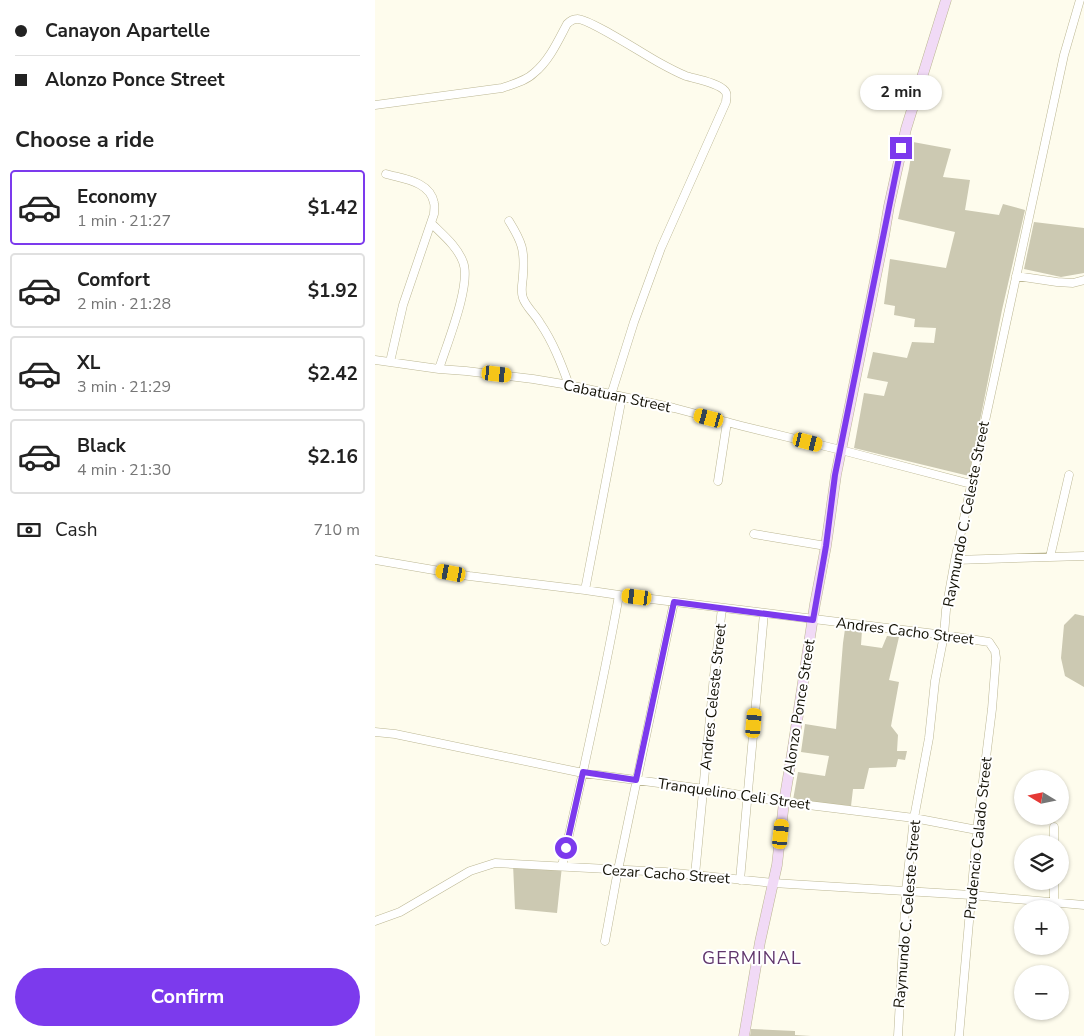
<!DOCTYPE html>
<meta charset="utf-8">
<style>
:root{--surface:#fff;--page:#f6f6f6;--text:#222;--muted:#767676;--line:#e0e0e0;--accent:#7c3aed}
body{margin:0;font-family:"Nunito Sans",sans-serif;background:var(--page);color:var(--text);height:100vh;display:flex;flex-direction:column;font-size:19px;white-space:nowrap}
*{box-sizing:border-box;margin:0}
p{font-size:16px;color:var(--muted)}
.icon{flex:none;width:28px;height:28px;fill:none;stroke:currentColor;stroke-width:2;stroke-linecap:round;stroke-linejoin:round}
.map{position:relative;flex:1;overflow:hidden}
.panel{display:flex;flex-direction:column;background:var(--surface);width:375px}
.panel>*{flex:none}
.top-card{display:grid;align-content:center;height:110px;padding:0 15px;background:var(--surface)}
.needle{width:32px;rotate:280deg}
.tools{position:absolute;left:639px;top:770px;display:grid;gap:10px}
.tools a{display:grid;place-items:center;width:55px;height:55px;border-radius:50%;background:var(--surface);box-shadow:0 1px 4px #0004;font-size:25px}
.end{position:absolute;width:22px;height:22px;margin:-11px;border:6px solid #7c3aed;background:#fff;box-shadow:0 0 0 2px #fff}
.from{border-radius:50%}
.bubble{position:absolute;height:35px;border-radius:18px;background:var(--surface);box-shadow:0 1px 4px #0004;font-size:16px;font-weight:700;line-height:35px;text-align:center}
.car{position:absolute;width:15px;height:30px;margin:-15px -8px;border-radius:6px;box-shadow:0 0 4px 1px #0007;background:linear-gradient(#f5c518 24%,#345 0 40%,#f5c518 0 76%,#345 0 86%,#f5c518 0)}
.top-card b{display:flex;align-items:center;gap:18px;height:48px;font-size:19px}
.top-card b+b{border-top:1px solid var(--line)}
.top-card i{width:12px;height:12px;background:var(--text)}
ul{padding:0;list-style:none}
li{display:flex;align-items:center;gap:15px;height:75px;margin:0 10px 8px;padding:0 5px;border:2px solid var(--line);border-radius:5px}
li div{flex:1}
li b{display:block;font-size:19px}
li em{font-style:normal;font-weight:700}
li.current{border-color:var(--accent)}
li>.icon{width:45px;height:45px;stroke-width:1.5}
h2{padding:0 15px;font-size:22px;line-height:60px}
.pay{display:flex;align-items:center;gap:12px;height:55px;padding:0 15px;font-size:19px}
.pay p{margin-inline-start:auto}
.cta{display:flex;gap:10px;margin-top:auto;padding:10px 15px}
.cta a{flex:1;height:58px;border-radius:30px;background:var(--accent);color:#fff;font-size:20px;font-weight:700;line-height:58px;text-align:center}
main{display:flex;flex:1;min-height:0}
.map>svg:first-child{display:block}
</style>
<main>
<section class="panel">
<div class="top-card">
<b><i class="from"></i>Canayon Apartelle</b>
<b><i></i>Alonzo Ponce Street</b>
</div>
<h2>Choose a ride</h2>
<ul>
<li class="current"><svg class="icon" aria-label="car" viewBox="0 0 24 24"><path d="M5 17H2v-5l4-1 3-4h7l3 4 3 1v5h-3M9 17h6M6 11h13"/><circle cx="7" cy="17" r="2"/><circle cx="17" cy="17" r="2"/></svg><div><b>Economy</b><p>1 min · 21:27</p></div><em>$1.42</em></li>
<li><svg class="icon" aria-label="car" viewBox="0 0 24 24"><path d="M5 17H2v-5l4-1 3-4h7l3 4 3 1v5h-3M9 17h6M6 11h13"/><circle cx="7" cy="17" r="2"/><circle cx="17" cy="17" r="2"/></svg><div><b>Comfort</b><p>2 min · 21:28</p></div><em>$1.92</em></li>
<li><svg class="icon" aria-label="car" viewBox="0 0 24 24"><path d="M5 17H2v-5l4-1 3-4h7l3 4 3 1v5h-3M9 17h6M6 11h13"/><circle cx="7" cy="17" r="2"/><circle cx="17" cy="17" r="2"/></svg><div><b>XL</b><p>3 min · 21:29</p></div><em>$2.42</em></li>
<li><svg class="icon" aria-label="car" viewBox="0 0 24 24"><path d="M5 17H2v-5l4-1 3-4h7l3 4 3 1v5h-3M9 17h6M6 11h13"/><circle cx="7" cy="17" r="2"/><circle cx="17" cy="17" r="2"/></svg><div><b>Black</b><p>4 min · 21:30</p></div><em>$2.16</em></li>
</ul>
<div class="pay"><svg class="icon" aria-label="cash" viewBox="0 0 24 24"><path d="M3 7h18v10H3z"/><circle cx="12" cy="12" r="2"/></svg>Cash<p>710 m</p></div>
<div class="cta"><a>Confirm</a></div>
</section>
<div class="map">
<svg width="709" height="1036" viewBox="0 0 709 1036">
<rect width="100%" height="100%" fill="#fefced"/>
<path fill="#ccc9b2" d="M538,142L576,149L568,177L595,180L590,210L624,215L628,204L650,210L627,310L594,476L479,448L489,393L509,396L513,382L492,378L498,352L532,358L537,342L559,343L561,328L539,327L540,319L519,315L520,306L509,304L515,259L571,268L580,232L523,219L534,169Z
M659,222L709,228V273L686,277L649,269Z
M700,614L709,616V687L690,676L686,658L689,625Z
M470,629L487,630L486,645L507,648L512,636L524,637L514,680L524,682L516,726L523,735L522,751H532L530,760L523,759L521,767L494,768L489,789H478L476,806L418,800L423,772L450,776L454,756L426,752L430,724L461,729L468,643Z
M138,864L187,866L182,913L140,909Z
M376,1029L420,1031V1035L436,1036H375Z"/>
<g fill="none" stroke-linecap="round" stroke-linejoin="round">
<g stroke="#bcb794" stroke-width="9">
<path id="street" d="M0,105L127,88C138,84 151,81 159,73C174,61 183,41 192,24C195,21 198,19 202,19C213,18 270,55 283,62C292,67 301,72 311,76C321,79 344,83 350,91C353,94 351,98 351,102L286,248L259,322L236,395
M11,174C28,179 55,181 59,203C60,206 59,211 59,214L28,305L15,362
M134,221C147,242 150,250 148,275C148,282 145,290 148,298C151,307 160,314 165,323C178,342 186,363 194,385
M56,223C68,235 82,246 88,262C97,284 71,346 64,369
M641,276L682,282L698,283L709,280
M0,360L64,369L91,371L158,379L194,385L299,408L367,426L466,450L596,484
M343,481L352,422
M379,534L451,546
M675,557L694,475
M0,560L94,576L210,590L244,595L569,635L614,642L620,651L621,658L617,709L602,830L584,1036
M580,560L709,556
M210,590L247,397
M0,732L20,734L208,773L329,789L409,802L539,818L602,830
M679,844V827
M187,866C207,776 228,686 244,595
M320,875L339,676L347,608
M365,880L389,613
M679,881V902
M0,921L25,912L95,871L120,863L290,872L398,883L596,895L709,905
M230,941L243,870L299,602
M523,1036L531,891L539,818L554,738L560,681L569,635L571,610L580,560L689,55L705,0"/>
</g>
<g stroke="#bcb794" stroke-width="11">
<path id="secondary" d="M369,1036L385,942L402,865L409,802L417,754L440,604L451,546L461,475L509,236L514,206L531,129L571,0"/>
</g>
<use href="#street" stroke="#fff" stroke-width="8"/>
<use href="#secondary" stroke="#f1daf6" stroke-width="10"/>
</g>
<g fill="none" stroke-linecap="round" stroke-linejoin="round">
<path stroke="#7c3aed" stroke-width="6" d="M191,848L208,772L261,780L299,602L438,620L451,546L460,475L526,148"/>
</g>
<g text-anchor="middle" stroke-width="4" stroke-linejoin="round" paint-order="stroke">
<g font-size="15" fill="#131105" stroke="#fff">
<text transform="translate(242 396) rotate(12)" y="5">Cabatuan Street</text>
<text transform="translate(591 514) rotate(-79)" y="5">Raymundo C. Celeste Street</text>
<text transform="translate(530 631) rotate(7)" y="5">Andres Cacho Street</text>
<text transform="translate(338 697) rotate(-84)" y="5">Andres Celeste Street</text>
<text transform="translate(424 707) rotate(-81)" y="5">Alonzo Ponce Street</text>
<text transform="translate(359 794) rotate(8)" y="5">Tranquelino Celi Street</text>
<text transform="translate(603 838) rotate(-84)" y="5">Prudencio Calado Street</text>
<text transform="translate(291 874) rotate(4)" y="5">Cezar Cacho Street</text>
<text transform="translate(532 914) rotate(-85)" y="5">Raymundo C. Celeste Street</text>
</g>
<g font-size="18" letter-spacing="1" fill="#60356b" stroke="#fff">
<text x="377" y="964">GERMINAL</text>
</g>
</g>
</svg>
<div class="tools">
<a><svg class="needle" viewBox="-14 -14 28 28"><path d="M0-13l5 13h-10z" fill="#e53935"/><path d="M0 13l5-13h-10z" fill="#767676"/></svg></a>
<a><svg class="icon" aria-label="layers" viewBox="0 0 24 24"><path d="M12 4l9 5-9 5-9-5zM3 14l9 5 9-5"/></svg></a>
<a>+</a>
<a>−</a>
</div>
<i class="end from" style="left:191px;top:848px"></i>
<i class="end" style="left:526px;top:148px"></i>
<div class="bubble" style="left:485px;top:75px;width:82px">2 min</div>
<i class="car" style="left:122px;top:374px;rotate:96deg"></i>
<i class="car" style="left:334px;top:418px;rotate:285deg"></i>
<i class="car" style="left:433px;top:442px;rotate:104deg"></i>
<i class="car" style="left:76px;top:573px;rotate:280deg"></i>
<i class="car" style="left:262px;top:597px;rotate:277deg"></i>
<i class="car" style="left:379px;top:723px;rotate:5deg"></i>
<i class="car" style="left:406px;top:834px;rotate:6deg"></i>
</div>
</main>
